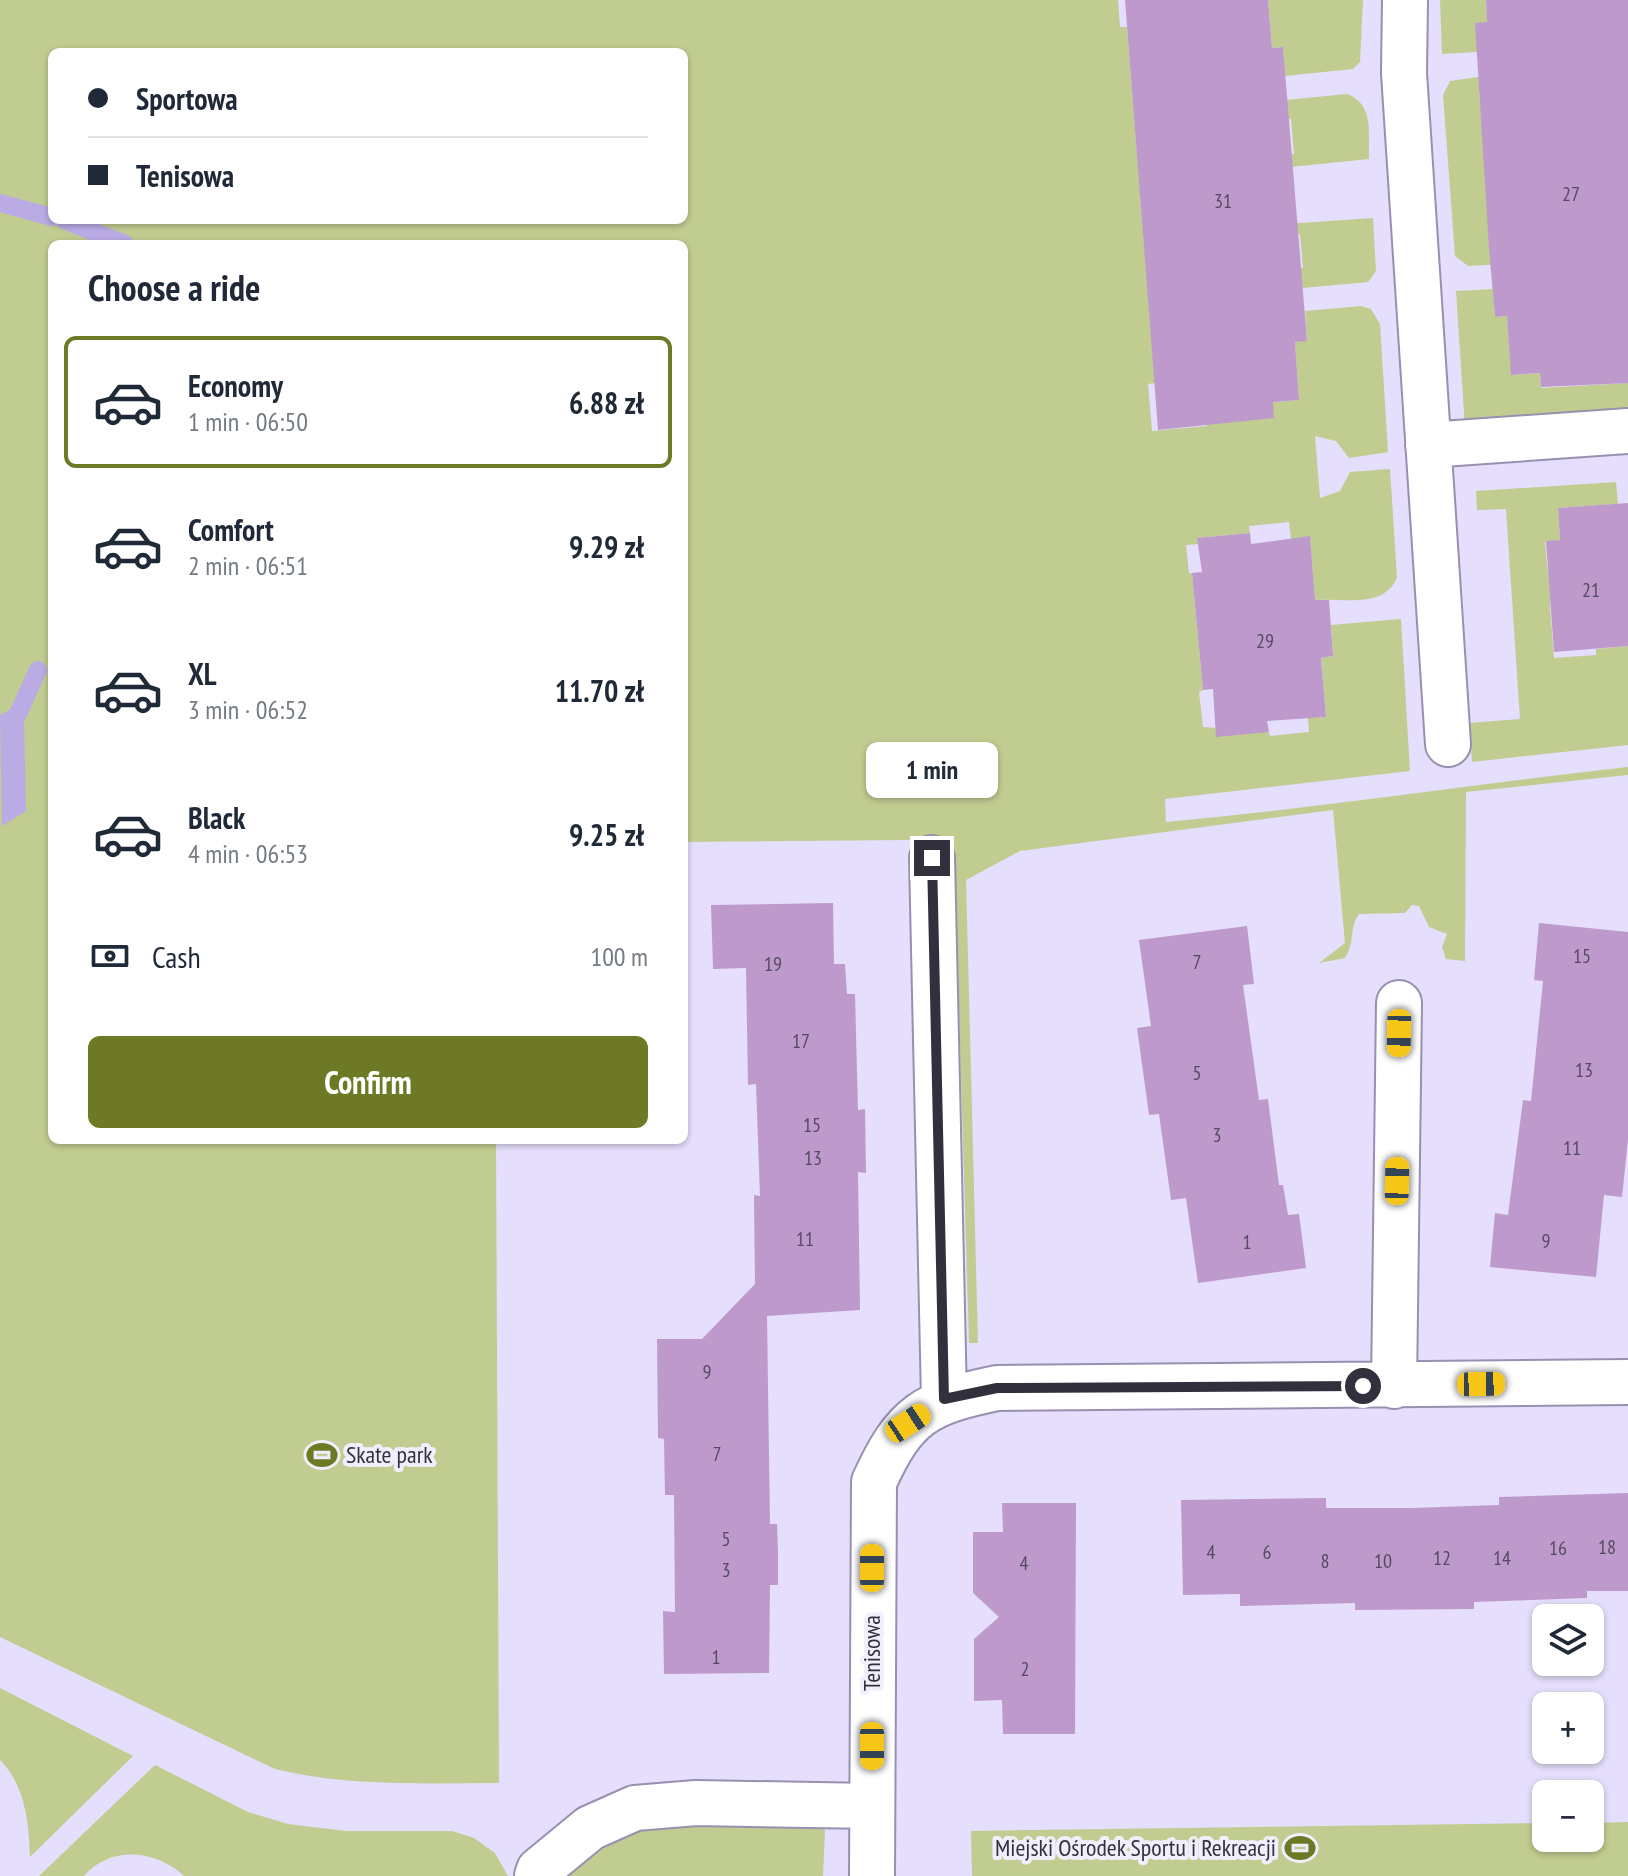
<!DOCTYPE html>
<meta charset="utf-8">
<style>
:root{--surface:#fff;--page:#f6f6f7;--text:#1f2937;--muted:#747a83;--line:#e0e1e3;--accent:#6e7925}
body{margin:0;font-family:"PT Sans Narrow",sans-serif;background:var(--page);color:var(--text);height:100vh;display:flex;flex-direction:column;font-size:30px;white-space:nowrap}
*{box-sizing:border-box;margin:0}
p{font-size:26px;color:var(--muted)}
.icon{flex:none;width:44px;height:44px;fill:none;stroke:currentColor;stroke-width:2;stroke-linecap:round;stroke-linejoin:round}
.map{position:relative;flex:1;overflow:hidden}
.details{position:absolute;left:48px;top:240px;width:640px;height:904px;display:flex;flex-direction:column;background:var(--surface);border-radius:12px;box-shadow:0 2px 6px #0004}
.details>*{flex:none}
.top-card{position:absolute;left:48px;top:48px;width:640px;height:176px;border-radius:12px;box-shadow:0 2px 6px #0004;display:grid;align-content:center;height:176px;padding:0 40px;background:var(--surface)}
.fabs{position:absolute;left:1532px;top:1604px;display:grid;gap:16px}
.fabs a{display:grid;place-items:center;width:72px;height:72px;border-radius:12px;background:var(--surface);box-shadow:0 2px 6px #0004;font-size:40px}
.end{position:absolute;width:36px;height:36px;margin:-18px;border:10px solid #33303e;background:#fff;box-shadow:0 0 0 4px #fff}
.from{border-radius:50%}
.bubble{position:absolute;height:56px;border-radius:12px;background:var(--surface);box-shadow:0 2px 6px #0004;font-size:26px;font-weight:600;line-height:56px;text-align:center}
.car{position:absolute;width:24px;height:48px;margin:-24px -12px;border-radius:10px;box-shadow:0 0 6px 2px #0007;background:linear-gradient(#f5c518 24%,#345 0 40%,#f5c518 0 76%,#345 0 86%,#f5c518 0)}
.top-card b{display:flex;align-items:center;gap:28px;height:76px;font-size:30px}
.top-card b+b{border-top:2px solid var(--line)}
.top-card i{width:20px;height:20px;background:var(--text)}
ul{padding:0;list-style:none}
li{display:flex;align-items:center;gap:24px;height:132px;margin:0 16px 12px;padding:0 24px;border:4px solid transparent;border-radius:12px}
li div{flex:1}
li b{display:block;font-size:30px}
li em{font-style:normal;font-weight:600}
li.on{border-color:var(--accent)}
li>.icon{width:72px;height:72px;stroke-width:1.5}
h2{padding:0 40px;font-size:36px;line-height:96px}
.pay{display:flex;align-items:center;gap:20px;height:88px;padding:0 40px;font-size:30px}
.pay p{margin-inline-start:auto}
.action{display:flex;gap:16px;margin-top:auto;padding:16px 40px}
.action a{flex:1;height:92px;border-radius:12px;background:var(--accent);color:#fff;font-size:32px;font-weight:600;line-height:92px;text-align:center}
.map>svg:first-child{display:block}
</style>
<div class="map">
<svg width="1628" height="1876" viewBox="0 0 1628 1876">
<rect width="100%" height="100%" fill="#e5defc"/>
<path fill="#c1cc91" fill-rule="evenodd" d="M0,0H1118L1120,27H1127L1155,383L1148,384L1152,431L1207,426V419L1273,418V402L1299,400L1295,342L1307,340L1305,311L1361,306L1371,309L1380,324L1388,452L1349,458L1336,441L1315,436L1320,498L1340,491L1350,472L1390,469L1397,577C1385,609 1344,598 1315,600L1310,537L1291,539L1289,522L1249,526L1250,533L1197,538L1198,544L1186,545L1189,573H1192L1203,690L1199,692L1203,727L1269,732L1270,736L1309,732L1308,718L1326,717L1321,658L1333,656L1331,625L1401,619L1410,771L1165,799L1166,822C1321,808 1474,784 1628,767V775L1466,792L1465,961L1446,959L1442,947L1447,934L1429,927L1419,906L1412,905L1405,913L1359,914C1349,927 1355,944 1345,958L1319,963L1345,943L1333,810L1020,851L966,880L978,1343H969L954,843L907,840L684,842V244H52V1140H496L499,1783C423,1783 350,1787 275,1769L0,1637ZM52,52H684V220H52Z
M1268,0H1363L1360,62L1353,69L1285,76L1283,47L1272,48Z
M1440,0H1486L1487,22L1477,52L1442,54Z
M1492,75L1479,93L1505,264L1468,266L1455,256L1443,95L1450,81Z
M1347,94C1375,105 1368,133 1369,159L1281,168L1280,155L1294,154L1291,119L1277,120L1275,101Z
M1373,218L1376,271L1368,282L1292,289L1290,270L1303,268L1300,234L1287,235L1286,224Z
M1493,289L1495,317L1507,316L1512,375L1540,373L1541,388L1628,383V417L1465,428L1456,291Z
M1616,482L1618,504L1558,508L1560,540L1545,542L1548,574H1553L1550,606L1554,658L1596,655V649L1628,646V745L1472,762L1469,723L1520,719L1506,509L1477,510L1476,491Z
M0,1688L133,1756L30,1857C29,1823 25,1785 0,1760Z
M155,1765L248,1812L288,1824L346,1831H452L474,1838L495,1853L508,1876H184C156,1850 111,1845 84,1876H39Z
M676,1822H802L825,1830L823,1876H570C596,1841 636,1828 676,1822Z
M1628,1822V1876H972L971,1831L1546,1823V1838H1590V1823Z"/>
<path fill="#baabe5" d="M9,710L24,720L26,811L2,826L0,715Z"/>
<g fill="none" stroke-linecap="round" stroke-linejoin="round">
<path stroke="#baabe5" stroke-width="18" d="M0,203L52,217
M64,220L125,244
M17,716L38,670"/>
</g>
<path fill="#be99cc" d="M1125,0H1268L1272,48L1283,47L1307,341L1295,342L1299,400L1273,402L1274,418L1158,430Z
M1486,0H1628V383L1541,387L1540,373L1511,375L1507,316L1495,317L1489,248L1475,23L1487,22Z
M1628,503V646L1554,652L1546,541L1560,540L1558,508Z
M1250,533L1251,544L1310,536L1315,600H1329L1333,656L1321,658L1326,717L1267,721L1269,732L1216,737L1213,689L1203,690L1192,573L1202,572L1197,538Z
M833,903L834,964H845L847,994H855L858,1110L865,1109L866,1173L858,1172L860,1310L767,1316L770,1524H777L778,1553V1585H770L769,1673L664,1674L663,1611L675,1612L674,1495H665L664,1439L658,1438L657,1339H702L755,1284L754,1195L760,1196L756,1084L748,1085L746,968L713,969L711,905Z
M1539,923L1628,932V1140L1622,1197L1604,1195L1596,1277L1490,1267L1495,1213L1508,1215L1523,1100L1531,1101L1543,981L1534,980Z
M1247,926L1254,984L1243,985L1259,1100L1268,1099L1279,1185H1283L1288,1215L1299,1214L1306,1268L1198,1283L1186,1198L1171,1200L1159,1114L1149,1115L1137,1028L1151,1026L1139,940Z
M1628,1493V1591H1587V1598L1474,1602V1609L1355,1610V1603L1240,1606V1594L1183,1595L1181,1500L1326,1498V1508H1411L1499,1505V1497Z
M1002,1503H1076L1075,1734H1003L1002,1700L974,1701V1639L999,1617L973,1593V1532H1003Z"/>
<g fill="none" stroke-linecap="round" stroke-linejoin="round">
<g stroke="#988fb1" stroke-width="48">
<path id="minor" d="M1405,0L1404,73L1448,744
M1428,445L1628,431
M932,858L944,1399
M1394,1386L1399,1003
M537,1876L539,1870L590,1828L635,1808L696,1803L872,1806
M872,1876L874,1482C905,1414 925,1403 997,1388L1628,1382"/>
</g>
<use href="#minor" stroke="#fff" stroke-width="44"/>
</g>
<g fill="none" stroke-linecap="round" stroke-linejoin="round">
<path stroke="#33303e" stroke-width="10" d="M932,858L944,1399L997,1388L1363,1386"/>
</g>
<defs>
<g id="stadium-bare" transform="scale(2.4)"><path d="M0-5a6.5 5 0 1 0 0 10a6.5 5 0 1 0 0-10ZM-3.5-1.8h7v3.6h-7Z" fill="#6e7925" stroke="#f1eefd" stroke-width="2.5" paint-order="stroke"/></g>
</defs>
<g fill-rule="evenodd">
<use href="#stadium-bare" x="322" y="1455"/>
<use href="#stadium-bare" x="1300" y="1848"/>
</g>
<g text-anchor="middle" stroke-width="8" stroke-linejoin="round" paint-order="stroke">
<g font-size="20" fill="#564a62">
<text x="1571" y="201">27</text>
<text x="1223" y="208">31</text>
<text x="1591" y="597">21</text>
<text x="1265" y="648">29</text>
<text x="1582" y="963">15</text>
<text x="1197" y="969">7</text>
<text x="773" y="971">19</text>
<text x="801" y="1048">17</text>
<text x="1584" y="1077">13</text>
<text x="1197" y="1080">5</text>
<text x="812" y="1132">15</text>
<text x="1217" y="1142">3</text>
<text x="1572" y="1155">11</text>
<text x="813" y="1165">13</text>
<text x="805" y="1246">11</text>
<text x="1546" y="1248">9</text>
<text x="1247" y="1249">1</text>
<text x="707" y="1379">9</text>
<text x="717" y="1461">7</text>
<text x="726" y="1546">5</text>
<text x="1607" y="1554">18</text>
<text x="1558" y="1555">16</text>
<text x="1211" y="1559">4</text>
<text x="1267" y="1559">6</text>
<text x="1442" y="1565">12</text>
<text x="1502" y="1565">14</text>
<text x="1325" y="1568">8</text>
<text x="1383" y="1568">10</text>
<text x="1024" y="1570">4</text>
<text x="726" y="1577">3</text>
<text x="716" y="1664">1</text>
<text x="1025" y="1676">2</text>
</g>
<g font-size="24" fill="#33303e" stroke="#f1eefd" text-anchor="start">
<text x="346" y="1463">Skate park</text>
<text x="1276" y="1856" text-anchor="end">Miejski Ośrodek Sportu i Rekreacji</text>
</g>
<g font-size="24" fill="#33303e" stroke="#f1eefd">
<text transform="translate(872 1653) rotate(-90)" y="8">Tenisowa</text>
</g>
</g>
</svg>
<div class="fabs">
<a><svg class="icon" aria-label="layers" viewBox="0 0 24 24"><path d="M12 4l9 5-9 5-9-5zM3 14l9 5 9-5"/></svg></a>
<a>+</a>
<a>−</a>
</div>
<i class="end from" style="left:1363px;top:1386px"></i>
<i class="end" style="left:932px;top:858px"></i>
<div class="bubble" style="left:866px;top:742px;width:132px">1 min</div>
<i class="car" style="left:1399px;top:1033px;rotate:181deg"></i>
<i class="car" style="left:1397px;top:1181px;rotate:1deg"></i>
<i class="car" style="left:1481px;top:1384px;rotate:89deg"></i>
<i class="car" style="left:908px;top:1423px;rotate:57deg"></i>
<i class="car" style="left:872px;top:1568px;rotate:0deg"></i>
<i class="car" style="left:872px;top:1746px;rotate:180deg"></i>
<div class="top-card">
<b><i class="from"></i>Sportowa</b>
<b><i></i>Tenisowa</b>
</div>
<section class="details">
<h2>Choose a ride</h2>
<ul>
<li class="on"><svg class="icon" aria-label="car" viewBox="0 0 24 24"><path d="M5 17H2v-5l4-1 3-4h7l3 4 3 1v5h-3M9 17h6M6 11h13"/><circle cx="7" cy="17" r="2"/><circle cx="17" cy="17" r="2"/></svg><div><b>Economy</b><p>1 min · 06:50</p></div><em>6.88 zł</em></li>
<li><svg class="icon" aria-label="car" viewBox="0 0 24 24"><path d="M5 17H2v-5l4-1 3-4h7l3 4 3 1v5h-3M9 17h6M6 11h13"/><circle cx="7" cy="17" r="2"/><circle cx="17" cy="17" r="2"/></svg><div><b>Comfort</b><p>2 min · 06:51</p></div><em>9.29 zł</em></li>
<li><svg class="icon" aria-label="car" viewBox="0 0 24 24"><path d="M5 17H2v-5l4-1 3-4h7l3 4 3 1v5h-3M9 17h6M6 11h13"/><circle cx="7" cy="17" r="2"/><circle cx="17" cy="17" r="2"/></svg><div><b>XL</b><p>3 min · 06:52</p></div><em>11.70 zł</em></li>
<li><svg class="icon" aria-label="car" viewBox="0 0 24 24"><path d="M5 17H2v-5l4-1 3-4h7l3 4 3 1v5h-3M9 17h6M6 11h13"/><circle cx="7" cy="17" r="2"/><circle cx="17" cy="17" r="2"/></svg><div><b>Black</b><p>4 min · 06:53</p></div><em>9.25 zł</em></li>
</ul>
<div class="pay"><svg class="icon" aria-label="cash" viewBox="0 0 24 24"><path d="M3 7h18v10H3z"/><circle cx="12" cy="12" r="2"/></svg>Cash<p>100 m</p></div>
<div class="action"><a>Confirm</a></div>
</section>
</div>
